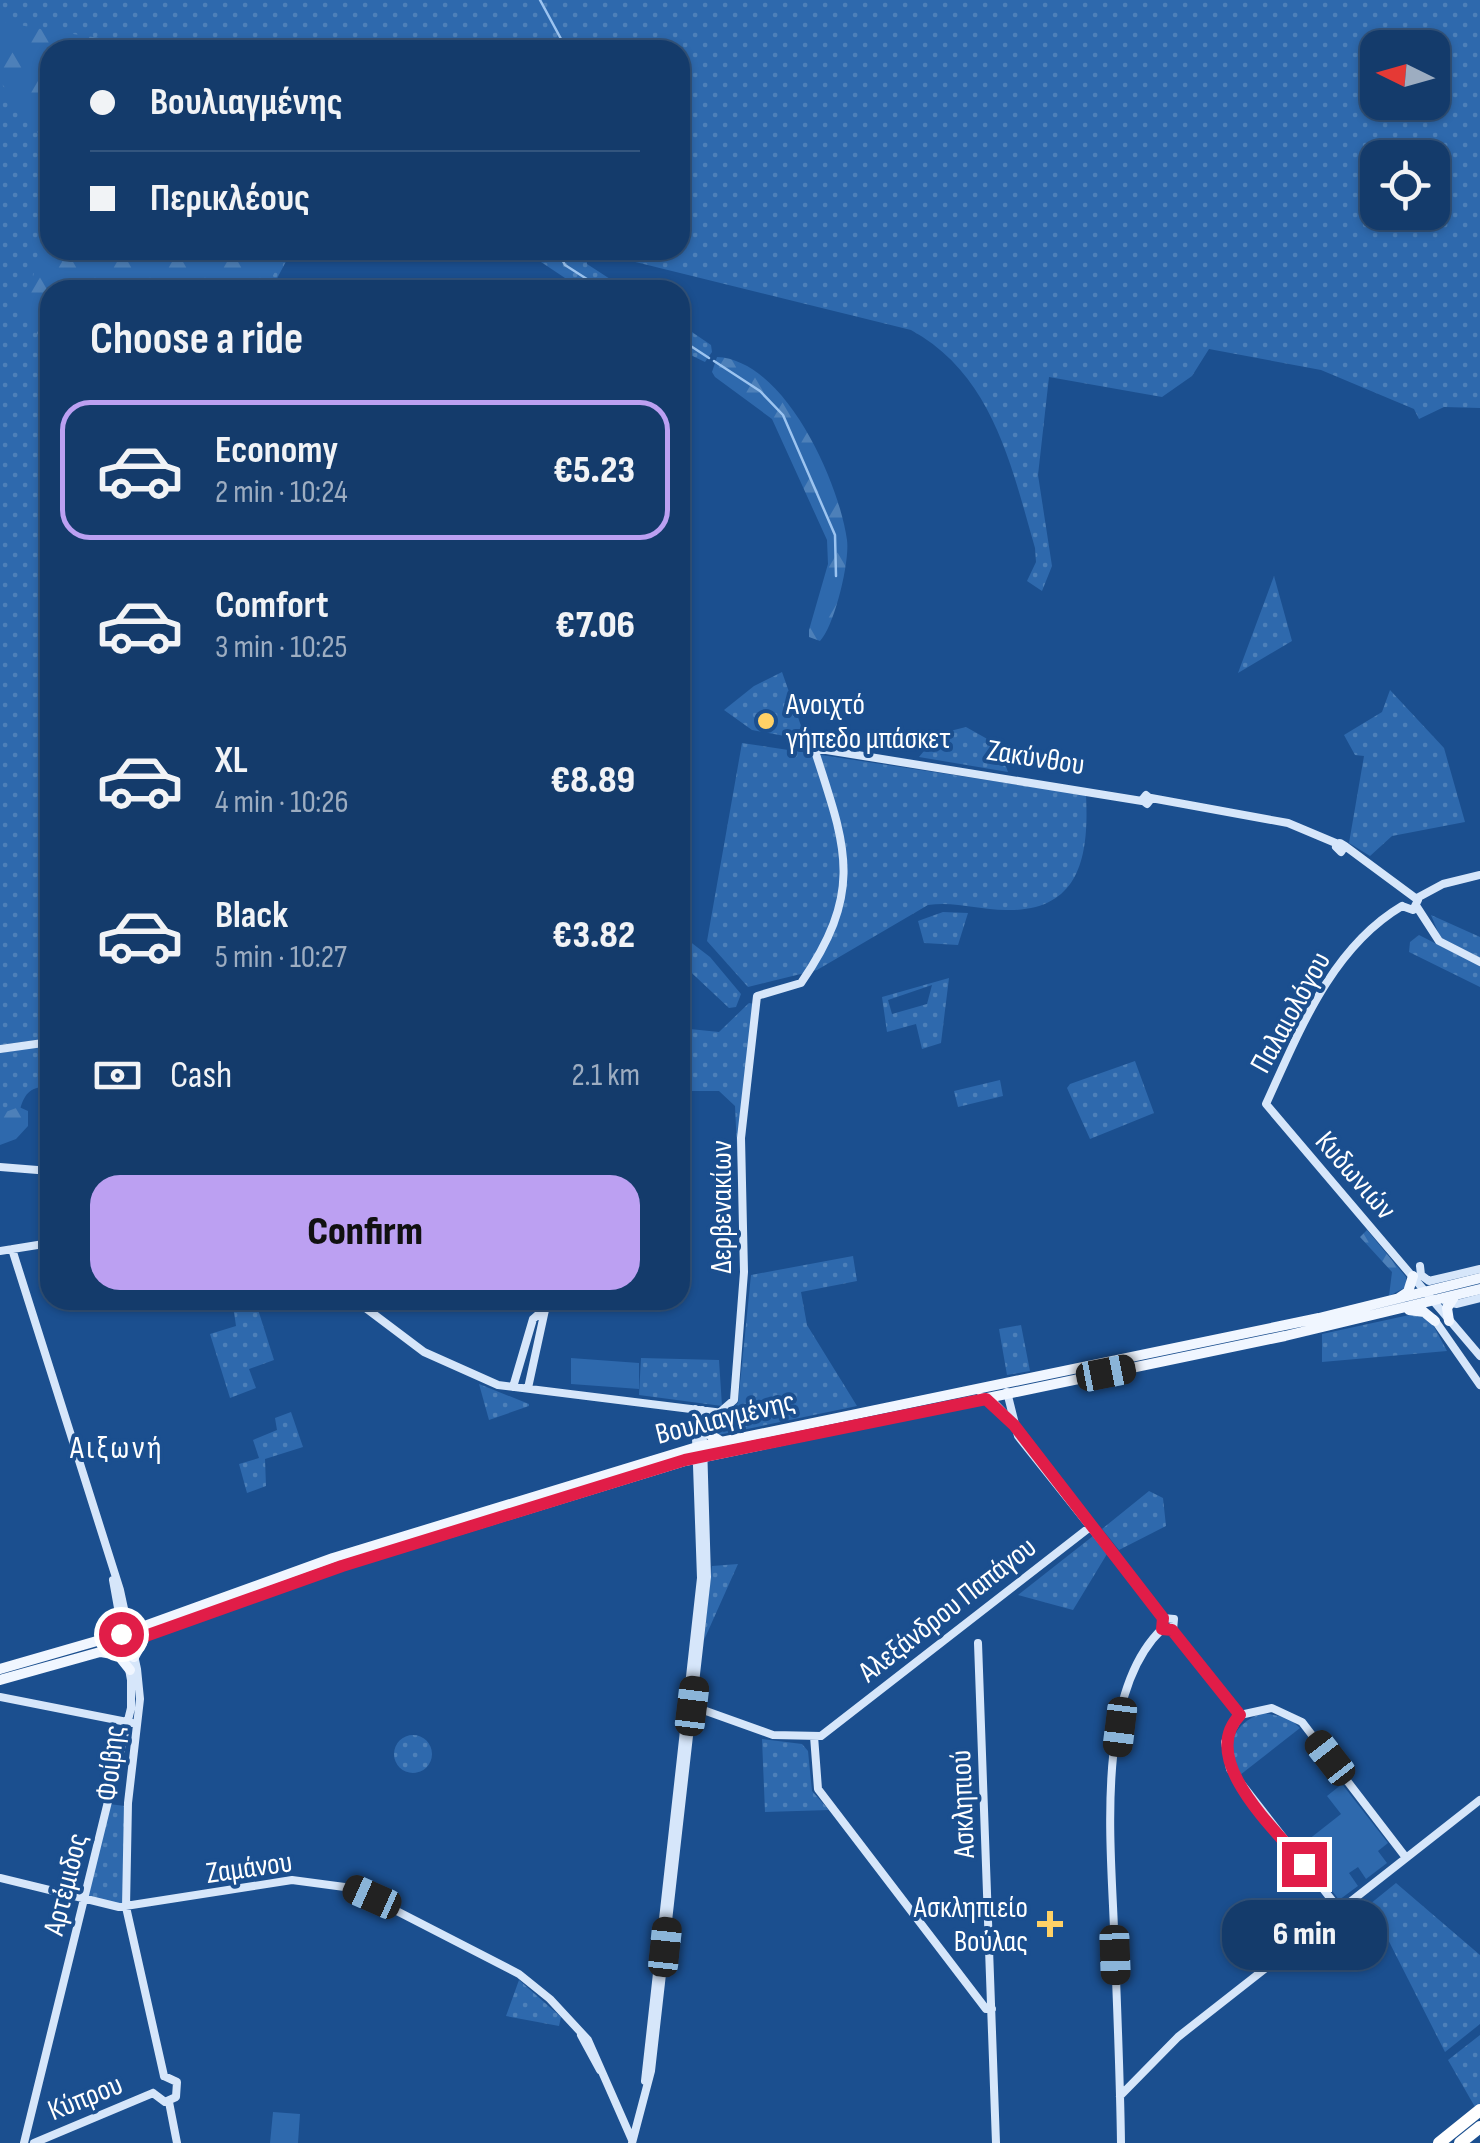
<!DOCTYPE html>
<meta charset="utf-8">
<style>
:root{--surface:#143b6b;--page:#214673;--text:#f1f3f6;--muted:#9dadc1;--line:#33557e;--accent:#bca0f2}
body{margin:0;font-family:"Sofia Sans Condensed",sans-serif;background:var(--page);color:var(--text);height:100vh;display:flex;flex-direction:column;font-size:38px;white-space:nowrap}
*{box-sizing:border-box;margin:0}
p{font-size:32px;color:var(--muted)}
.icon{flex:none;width:55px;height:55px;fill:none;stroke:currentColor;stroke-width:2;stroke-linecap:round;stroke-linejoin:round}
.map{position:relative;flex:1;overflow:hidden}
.details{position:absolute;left:40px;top:280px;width:650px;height:1030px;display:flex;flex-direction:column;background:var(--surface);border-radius:30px;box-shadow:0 2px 8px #0004,0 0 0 2px var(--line)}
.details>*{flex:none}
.banner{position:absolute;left:40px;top:40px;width:650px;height:220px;border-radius:30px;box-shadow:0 2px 8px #0004,0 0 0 2px var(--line);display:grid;align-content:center;height:220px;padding:0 50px;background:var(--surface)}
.needle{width:65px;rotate:275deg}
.fabs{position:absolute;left:1360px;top:30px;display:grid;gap:20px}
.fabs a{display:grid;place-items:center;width:90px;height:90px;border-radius:20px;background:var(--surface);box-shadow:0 2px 8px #0004,0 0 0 2px var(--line);font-size:50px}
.end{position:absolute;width:45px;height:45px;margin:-22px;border:12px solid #e11d48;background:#fff;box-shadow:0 0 0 5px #fff}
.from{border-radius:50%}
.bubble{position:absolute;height:70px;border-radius:30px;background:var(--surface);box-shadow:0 2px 8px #0004,0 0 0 2px var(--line);font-size:32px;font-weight:800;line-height:70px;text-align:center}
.car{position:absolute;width:30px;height:60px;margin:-30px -15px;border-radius:12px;box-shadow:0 0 8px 2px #0007;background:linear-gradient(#222 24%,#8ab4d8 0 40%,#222 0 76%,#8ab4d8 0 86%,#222 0)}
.banner b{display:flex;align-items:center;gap:35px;height:95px;font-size:38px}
.banner b+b{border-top:2px solid var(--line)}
.banner i{width:25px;height:25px;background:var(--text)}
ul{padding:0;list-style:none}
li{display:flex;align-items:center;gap:30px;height:140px;margin:0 20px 15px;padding:0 30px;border:5px solid transparent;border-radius:30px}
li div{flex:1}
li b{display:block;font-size:38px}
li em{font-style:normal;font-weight:800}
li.current{border-color:var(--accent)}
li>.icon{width:90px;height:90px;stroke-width:1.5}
h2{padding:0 50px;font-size:45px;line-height:120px}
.pay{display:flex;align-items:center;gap:25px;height:110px;padding:0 50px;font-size:38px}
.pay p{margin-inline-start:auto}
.cta{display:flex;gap:20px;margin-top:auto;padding:20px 50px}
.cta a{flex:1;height:115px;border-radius:30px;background:var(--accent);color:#111;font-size:40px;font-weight:800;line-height:115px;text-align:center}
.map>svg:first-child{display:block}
</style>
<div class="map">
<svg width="1480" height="2143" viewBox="0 0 1480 2143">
<defs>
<pattern id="green-dots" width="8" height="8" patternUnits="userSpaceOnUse" patternTransform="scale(2.5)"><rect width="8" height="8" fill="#2e69ad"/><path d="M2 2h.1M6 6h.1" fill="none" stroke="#4d80b9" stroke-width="1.8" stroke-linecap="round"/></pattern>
<pattern id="forest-firs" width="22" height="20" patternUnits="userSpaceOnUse" patternTransform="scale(2.5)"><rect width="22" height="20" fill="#2e69ad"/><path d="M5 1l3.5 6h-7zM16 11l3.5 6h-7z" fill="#4d80b9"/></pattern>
</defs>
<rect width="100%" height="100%" fill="#1b4f8f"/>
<path fill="url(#green-dots)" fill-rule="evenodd" d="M0,0H1480V408L1444,407L1419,419L1414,409L1321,370L1209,349L1192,376L1162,397L1049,377L1038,475L1052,566L1042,591L1027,581L1036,562L1035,548C1011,465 993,375 911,330L595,252L587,254V264L627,290H583L526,252L680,250V50H50V250H292L271,290H50V1038L0,1045ZM1378,48H1432V102H1378ZM1378,158H1432V212H1378Z
M680,324L711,345L712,352L705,362L680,350Z
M1274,576L1292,641L1238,673Z
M782,672L806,740L752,730L724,710L754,686Z
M1390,690L1444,748L1465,822L1392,836L1370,856L1349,843L1364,756L1355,755L1344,735L1382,712Z
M966,727L998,745L1008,772L919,757L938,734Z
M742,743L1086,795C1089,855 1081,912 1006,910C979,910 955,901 928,905L817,970L748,987L707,941Z
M943,912L968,913L958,945L924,943L918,921Z
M1431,915L1480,937V958L1440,937Z
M680,934L710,957L741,994L736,1007L729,1008L680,962Z
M1419,935L1480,966V987L1409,952L1410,942Z
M949,978L941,1043L922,1049L916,1024L887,1032L882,997ZM932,985L927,1004L892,1014L888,1000Z
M749,1003L754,1004L740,1212L735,1106L719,1091H680V1028L719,1032Z
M50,1045V1086C32,1087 25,1091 20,1110L0,1115V1053Z
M1135,1061L1154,1113L1090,1139L1067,1088L1070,1084Z
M1000,1080L1003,1096L958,1107L954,1091Z
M853,1256L857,1281L801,1292L807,1325L857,1406L718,1435L707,1428L738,1403L751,1275Z
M255,1300L274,1360L249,1369L256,1388L230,1398L210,1334L236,1326L233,1305Z
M1414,1314L1431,1321L1447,1351L1322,1362V1334Z
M1021,1325L1030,1371L1007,1375L999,1329Z
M641,1358L719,1360L722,1406L639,1395Z
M479,1384L529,1404V1406L489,1420Z
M291,1412L303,1447L265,1459L266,1486L247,1493L239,1464L259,1458L253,1440L277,1430L275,1418Z
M1149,1491L1163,1498L1166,1526L1119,1550L1102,1529Z
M1093,1536L1107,1554L1073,1610L1018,1595Z
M738,1564L704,1640L712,1566Z
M1264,1713L1289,1718L1300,1728L1240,1775C1221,1749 1234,1721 1264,1713Z
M394 1754a19 19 0 1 1 38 0a19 19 0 1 1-38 0Z
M762,1739L802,1744L808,1751L812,1791L829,1810L765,1812Z
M109,1804L125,1806L123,1905L87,1896Z
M1396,1883L1480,1955V2024L1445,2052L1370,1904Z
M519,1980L561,2017L559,2026L506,2016Z
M1480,2035V2104L1475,2107L1448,2060Z"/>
<path fill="url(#forest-firs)" d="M0,21C52,33 104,36 156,50H50V205L38,133L0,81Z
M50,216V250H287L265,290H50V352L15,302L32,280Z
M717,357C785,360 839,482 847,540C850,562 834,627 820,641L809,637V630L828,564L827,540L772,419L715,377L712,372Z
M19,1107L28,1111V1126L16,1139L0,1145V1114Z
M1367,1230L1406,1277V1287L1389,1296L1392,1272L1360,1237Z"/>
<path fill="#2e69ad" d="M571,1358L639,1363V1389L571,1384Z
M1342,1784L1388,1843L1378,1851L1387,1863L1366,1879L1358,1867L1349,1873L1358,1886L1339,1900L1299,1847L1341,1814L1327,1796Z
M273,2112L300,2114L298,2143H270Z"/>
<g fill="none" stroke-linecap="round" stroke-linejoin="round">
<path stroke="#9cc4f0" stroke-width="2.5" d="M540,0L567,50
M557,250L565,265L604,290
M680,339L709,358
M714,361L760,391L783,415L835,535L836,576"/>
<path stroke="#d6e6fa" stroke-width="8" d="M1146,795L1151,799L1147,804L1142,800Z
M1151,798L1288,823L1338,844
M1340,843L1345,846L1341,852L1336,847Z
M1345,846L1418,900L1413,910L1402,906
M1417,898L1443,884L1480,875
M1402,906C1331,948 1299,1032 1266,1104L1480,1356
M1417,907L1439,941L1480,962
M0,1049L50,1042
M0,1167L50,1171
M12,1249L120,1590L137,1669L140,1699L128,1803L126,1907L164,2076
M0,1251L50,1243
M1420,1266L1421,1275L1429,1281L1480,1269
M355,1300L424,1352L498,1385L723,1413
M1446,1302L1457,1304L1480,1298
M1434,1319L1480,1385
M513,1387L533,1319L555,1300
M528,1388L545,1310
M1007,1392L1018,1436L1163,1618L1162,1629
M703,1427L734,1400L744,1272L741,1138L757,996L801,983C866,889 845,845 814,748L1142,801
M1163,1618L1174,1619L1173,1630L1240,1715
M978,1643L996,2143
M0,1697L132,1723
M692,1706L773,1735L821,1736L1090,1527
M814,1736L818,1789L986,2009H992
M0,1878L119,1907L292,1880L352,1888L519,1974L550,1999L588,2040L632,2140
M1338,1908L1230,1769L1225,1742L1240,1715L1272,1708L1302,1722L1404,1855
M581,2035L600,2070
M645,2081L701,1578L695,1409
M153,2093L165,2102L176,2097L177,2082L164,2076
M1120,2096L1178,2037L1480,1800
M169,2102L177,2143
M24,2143L131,1708V1680L113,1580
M34,2143L153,2093
M632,2143L651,2071L707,1577L702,1410
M1121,2143C1120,2072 1117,2001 1114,1929C1111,1845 1095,1693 1162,1629"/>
<path stroke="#f0f6ff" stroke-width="10" d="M1399,1298L1408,1292L1413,1276
M1409,1310L1424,1312L1435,1321
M1449,1321L1447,1308L1454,1297
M981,1398L991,1401L1014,1425
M703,1430L720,1441
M101,1652L118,1655L130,1670
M134,1657L145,1637
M0,1669L128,1632L333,1558L697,1447L1319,1318L1480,1278
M0,1680L100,1652L342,1566L685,1461L1285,1336L1480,1289"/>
<path stroke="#fff" stroke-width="12" d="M1439,2143L1480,2110
M1460,2143L1480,2127"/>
</g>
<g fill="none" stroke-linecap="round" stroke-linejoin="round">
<path stroke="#e11d48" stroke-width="12" d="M121,1634L123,1644L342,1566L685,1460L986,1399L1014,1425L1163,1618L1162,1629L1172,1630L1240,1715C1197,1759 1275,1829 1304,1864"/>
</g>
<g fill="#ffd166" stroke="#1b4f8f" stroke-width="4">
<circle cx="766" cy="721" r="10"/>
<path d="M1045 1909h10v10h10v10h-10v10h-10v-10h-10v-10h10z"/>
</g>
<g text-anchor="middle" stroke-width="8" stroke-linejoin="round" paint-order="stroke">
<g font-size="30" fill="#fff" stroke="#1b4f8f" text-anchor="start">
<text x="786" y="714">Ανοιχτό<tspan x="786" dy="34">γήπεδο μπάσκετ</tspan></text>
<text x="1028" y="1917" text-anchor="end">Ασκληπιείο<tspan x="1028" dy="34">Βούλας</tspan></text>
</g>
<g font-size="30" fill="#fff" stroke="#1b4f8f">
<text transform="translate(1036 757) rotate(9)" y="10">Ζακύνθου</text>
<text transform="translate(1290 1012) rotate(-61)" y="10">Παλαιολόγου</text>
<text transform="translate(1356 1175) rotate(49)" y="10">Κυδωνιών</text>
<text transform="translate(721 1207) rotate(-90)" y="10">Δερβενακίων</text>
<text transform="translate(725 1417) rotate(-14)" y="10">Βουλιαγμένης</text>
<text transform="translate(947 1609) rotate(-38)" y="10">Αλεξάνδρου Παπάγου</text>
<text transform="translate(110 1763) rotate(-84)" y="10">Φοίβης</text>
<text transform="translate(962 1804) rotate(-92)" y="10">Ασκληπιού</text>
<text transform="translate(249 1867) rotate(-8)" y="10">Ζαμάνου</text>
<text transform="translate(65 1884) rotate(-76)" y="10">Αρτέμιδος</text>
<text transform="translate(85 2097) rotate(-22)" y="10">Κύπρου</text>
</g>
<g font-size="32" letter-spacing="2.5" fill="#fff" stroke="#1b4f8f">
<text x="117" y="1458">Αιξωνή</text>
</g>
</g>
</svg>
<div class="fabs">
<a><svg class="needle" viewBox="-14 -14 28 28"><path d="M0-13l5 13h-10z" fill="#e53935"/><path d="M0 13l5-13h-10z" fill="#9dadc1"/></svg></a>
<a><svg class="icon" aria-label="locate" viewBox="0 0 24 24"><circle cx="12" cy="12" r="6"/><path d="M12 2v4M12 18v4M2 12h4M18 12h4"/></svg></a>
</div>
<i class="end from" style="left:121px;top:1634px"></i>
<i class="end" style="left:1304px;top:1864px"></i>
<div class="bubble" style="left:1222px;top:1900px;width:165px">6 min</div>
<i class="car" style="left:1106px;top:1373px;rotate:79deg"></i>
<i class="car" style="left:692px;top:1706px;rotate:7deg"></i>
<i class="car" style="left:1120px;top:1727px;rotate:187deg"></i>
<i class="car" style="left:1330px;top:1758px;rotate:322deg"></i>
<i class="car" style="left:372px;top:1897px;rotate:294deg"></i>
<i class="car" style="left:665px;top:1947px;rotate:6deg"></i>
<i class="car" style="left:1115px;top:1955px;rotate:178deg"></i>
<div class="banner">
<b><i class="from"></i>Βουλιαγμένης</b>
<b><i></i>Περικλέους</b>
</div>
<section class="details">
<h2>Choose a ride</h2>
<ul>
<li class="current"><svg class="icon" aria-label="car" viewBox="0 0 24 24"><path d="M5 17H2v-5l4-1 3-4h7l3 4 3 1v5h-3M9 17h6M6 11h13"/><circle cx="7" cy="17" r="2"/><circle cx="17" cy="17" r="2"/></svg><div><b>Economy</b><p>2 min · 10:24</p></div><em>€5.23</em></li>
<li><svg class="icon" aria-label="car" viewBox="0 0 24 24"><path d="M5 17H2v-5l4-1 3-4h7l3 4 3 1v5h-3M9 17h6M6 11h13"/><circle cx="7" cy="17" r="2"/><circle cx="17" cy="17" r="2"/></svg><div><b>Comfort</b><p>3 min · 10:25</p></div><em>€7.06</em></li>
<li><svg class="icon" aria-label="car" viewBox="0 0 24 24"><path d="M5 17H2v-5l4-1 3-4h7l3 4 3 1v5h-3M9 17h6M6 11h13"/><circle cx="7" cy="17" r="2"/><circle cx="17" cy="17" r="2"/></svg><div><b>XL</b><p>4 min · 10:26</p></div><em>€8.89</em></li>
<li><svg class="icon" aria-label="car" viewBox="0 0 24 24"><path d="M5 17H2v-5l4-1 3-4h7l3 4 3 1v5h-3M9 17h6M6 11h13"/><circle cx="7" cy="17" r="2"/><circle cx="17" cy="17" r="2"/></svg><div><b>Black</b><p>5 min · 10:27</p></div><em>€3.82</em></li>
</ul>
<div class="pay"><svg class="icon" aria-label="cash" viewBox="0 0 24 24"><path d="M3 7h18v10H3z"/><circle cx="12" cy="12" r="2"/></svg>Cash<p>2.1 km</p></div>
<div class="cta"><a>Confirm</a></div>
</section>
</div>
